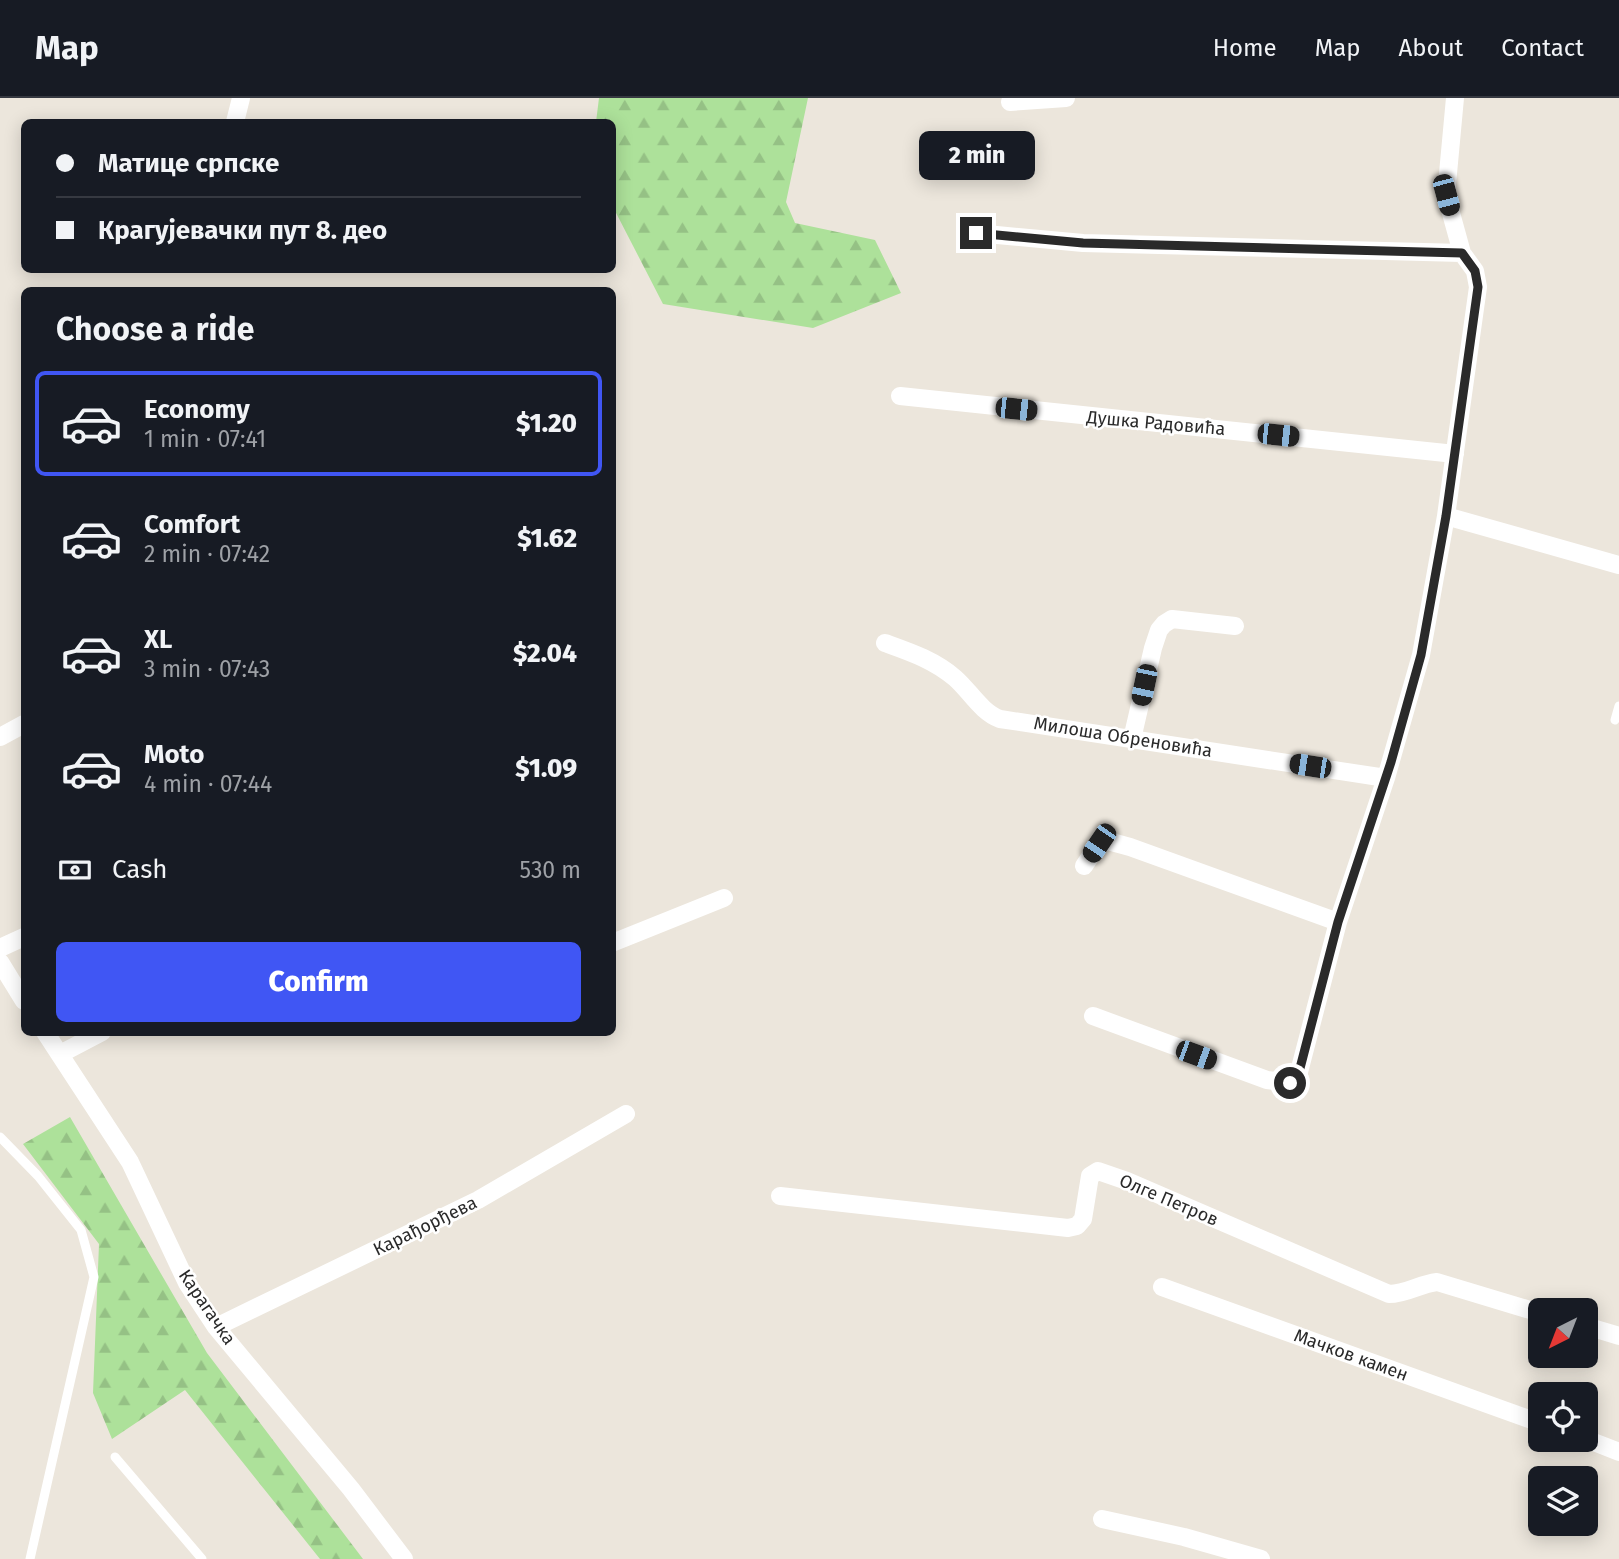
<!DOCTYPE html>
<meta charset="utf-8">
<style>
:root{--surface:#171b24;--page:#20242c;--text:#f1f3f6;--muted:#9ea1a6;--line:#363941;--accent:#4056f4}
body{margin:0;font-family:"Fira Sans",sans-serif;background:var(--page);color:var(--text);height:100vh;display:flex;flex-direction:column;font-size:26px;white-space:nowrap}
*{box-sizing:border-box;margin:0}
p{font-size:23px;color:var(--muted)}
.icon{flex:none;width:38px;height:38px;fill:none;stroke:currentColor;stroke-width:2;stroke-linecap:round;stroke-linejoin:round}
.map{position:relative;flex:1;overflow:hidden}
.sheet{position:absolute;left:21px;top:189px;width:595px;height:749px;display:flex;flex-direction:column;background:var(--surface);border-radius:10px;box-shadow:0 4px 18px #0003}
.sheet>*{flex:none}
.hud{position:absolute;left:21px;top:21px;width:595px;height:154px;border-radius:10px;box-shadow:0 4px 18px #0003;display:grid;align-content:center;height:154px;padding:0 35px;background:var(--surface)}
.needle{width:46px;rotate:222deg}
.buttons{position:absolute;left:1528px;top:1200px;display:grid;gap:14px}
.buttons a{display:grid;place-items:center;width:70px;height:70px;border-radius:10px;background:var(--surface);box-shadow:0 4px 18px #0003;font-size:35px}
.end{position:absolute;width:32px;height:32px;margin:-16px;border:9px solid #2a2a2a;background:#fff;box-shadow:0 0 0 4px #fff}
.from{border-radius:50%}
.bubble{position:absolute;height:49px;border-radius:10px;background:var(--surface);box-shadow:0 4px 18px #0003;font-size:23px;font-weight:800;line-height:49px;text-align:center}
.car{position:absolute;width:21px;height:42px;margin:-21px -10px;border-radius:9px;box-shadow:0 0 5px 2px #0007;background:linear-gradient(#222 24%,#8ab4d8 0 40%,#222 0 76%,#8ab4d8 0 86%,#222 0)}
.hud b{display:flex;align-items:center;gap:24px;height:66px;font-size:26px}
.hud b+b{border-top:2px solid var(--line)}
.hud i{width:18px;height:18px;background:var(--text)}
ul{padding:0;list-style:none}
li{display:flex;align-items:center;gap:21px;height:105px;margin:0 14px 10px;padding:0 21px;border:4px solid transparent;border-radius:10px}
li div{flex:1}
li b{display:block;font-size:26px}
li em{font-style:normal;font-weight:800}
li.active{border-color:var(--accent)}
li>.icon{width:63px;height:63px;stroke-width:1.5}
h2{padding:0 35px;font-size:32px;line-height:84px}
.pay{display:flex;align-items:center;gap:18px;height:77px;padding:0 35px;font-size:26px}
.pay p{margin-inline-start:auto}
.button{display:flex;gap:14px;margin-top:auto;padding:14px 35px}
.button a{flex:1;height:80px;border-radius:10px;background:var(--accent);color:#fff;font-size:28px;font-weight:800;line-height:80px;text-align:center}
header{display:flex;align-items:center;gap:42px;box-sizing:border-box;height:98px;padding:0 35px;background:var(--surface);border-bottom:2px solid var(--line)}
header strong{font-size:33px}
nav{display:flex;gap:38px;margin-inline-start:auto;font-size:24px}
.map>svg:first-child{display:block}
</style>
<header>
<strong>Map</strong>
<nav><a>Home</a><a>Map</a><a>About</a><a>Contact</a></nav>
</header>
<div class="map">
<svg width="1619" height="1461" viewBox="0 0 1619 1461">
<defs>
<pattern id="forest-firs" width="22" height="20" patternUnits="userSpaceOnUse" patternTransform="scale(1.75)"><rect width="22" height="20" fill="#ade19a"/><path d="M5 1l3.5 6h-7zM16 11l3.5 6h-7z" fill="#95c185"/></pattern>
</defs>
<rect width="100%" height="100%" fill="#ece6dc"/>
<path fill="url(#forest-firs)" d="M599,0H808L786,104L795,125L875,142L901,195L813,230L663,206L613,109L612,24H596Z
M70,1019L207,1255L363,1461H320L185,1292L112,1341L93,1295L99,1146L23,1046Z"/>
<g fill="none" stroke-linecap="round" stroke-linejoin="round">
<path stroke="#fff" stroke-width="9" d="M1615,622L1619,608
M0,1039L38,1078L81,1132L94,1179L30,1461
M115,1359L202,1461"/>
<path stroke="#fff" stroke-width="18" d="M1010,4L1066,0
M235,24L241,0
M976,135L1083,145L1462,155
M900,298L1455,356
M1446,418L1619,467
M885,545C910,554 934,562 955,580C970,593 981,614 1000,621L1386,680
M0,639L24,626
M1132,641L1153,550L1159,532L1164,526L1172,521L1235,528
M1084,768L1099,745L1108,743L1130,749L1338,824
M612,845L724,800
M0,850L24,839
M0,864L24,903
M1093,918L1267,982L1290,985L1299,974L1338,824L1386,680L1421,557L1446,418L1478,189L1475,173L1462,155L1446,97L1455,0
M45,934L130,1064L187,1185L216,1229L351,1391L404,1461
M60,956L102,934
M780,1098L1068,1130L1077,1128L1083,1121L1090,1078L1098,1073L1127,1083L1389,1196C1407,1196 1419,1186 1437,1184L1540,1215
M1162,1189L1540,1325
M1586,1228L1619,1238
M216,1229L478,1102L626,1016
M1586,1341L1619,1354
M1102,1421L1184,1439L1261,1461"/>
</g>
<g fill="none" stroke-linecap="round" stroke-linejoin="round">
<path stroke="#2a2a2a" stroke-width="9" d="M976,135L1083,145L1462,155L1475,173L1478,189L1446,418L1421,557L1391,664L1338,824L1299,974L1290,985"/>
</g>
<g text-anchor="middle" stroke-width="5" stroke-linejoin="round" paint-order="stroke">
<g font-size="18" fill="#2a2a2a" stroke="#fff">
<text transform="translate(1156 325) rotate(5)" y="6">Душка Радовића</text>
<text transform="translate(1123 639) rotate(9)" y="6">Милоша Обреновића</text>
<text transform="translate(1169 1102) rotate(23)" y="6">Олге Петров</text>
<text transform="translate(425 1128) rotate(-26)" y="6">Карађорђева</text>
<text transform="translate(207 1209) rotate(56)" y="6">Карагачка</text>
<text transform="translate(1351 1257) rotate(20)" y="6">Мачков камен</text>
</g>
</g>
</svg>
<div class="buttons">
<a><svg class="needle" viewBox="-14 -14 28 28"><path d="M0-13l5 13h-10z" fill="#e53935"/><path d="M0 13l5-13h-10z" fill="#9ea1a6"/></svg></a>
<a><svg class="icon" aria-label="locate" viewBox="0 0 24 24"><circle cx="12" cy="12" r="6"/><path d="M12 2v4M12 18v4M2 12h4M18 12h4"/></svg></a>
<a><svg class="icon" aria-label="layers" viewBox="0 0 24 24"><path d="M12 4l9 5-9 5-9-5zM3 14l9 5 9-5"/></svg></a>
</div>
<i class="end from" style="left:1290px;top:985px"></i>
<i class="end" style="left:976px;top:135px"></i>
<div class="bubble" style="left:919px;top:33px;width:116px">2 min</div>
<i class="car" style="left:1446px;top:97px;rotate:165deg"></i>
<i class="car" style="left:1016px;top:311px;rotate:96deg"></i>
<i class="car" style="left:1278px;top:337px;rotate:96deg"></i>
<i class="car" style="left:1144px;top:587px;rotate:192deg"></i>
<i class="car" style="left:1310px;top:668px;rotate:279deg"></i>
<i class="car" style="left:1099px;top:745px;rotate:214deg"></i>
<i class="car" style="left:1196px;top:957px;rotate:110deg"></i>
<div class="hud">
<b><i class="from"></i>Матице српске</b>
<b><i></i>Крагујевачки пут 8. део</b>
</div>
<section class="sheet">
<h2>Choose a ride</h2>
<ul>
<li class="active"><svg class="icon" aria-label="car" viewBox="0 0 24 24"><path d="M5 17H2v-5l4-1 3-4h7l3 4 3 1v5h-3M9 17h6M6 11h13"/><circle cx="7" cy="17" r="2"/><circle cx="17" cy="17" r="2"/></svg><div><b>Economy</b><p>1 min · 07:41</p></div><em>$1.20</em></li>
<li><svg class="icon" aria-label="car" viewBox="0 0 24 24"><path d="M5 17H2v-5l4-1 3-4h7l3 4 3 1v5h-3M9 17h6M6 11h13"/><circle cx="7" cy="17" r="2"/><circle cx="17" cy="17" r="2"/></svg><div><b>Comfort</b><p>2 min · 07:42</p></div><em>$1.62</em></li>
<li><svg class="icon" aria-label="car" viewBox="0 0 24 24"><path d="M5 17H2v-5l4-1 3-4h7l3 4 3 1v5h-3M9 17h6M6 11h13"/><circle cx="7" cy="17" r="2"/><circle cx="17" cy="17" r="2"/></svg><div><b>XL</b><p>3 min · 07:43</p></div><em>$2.04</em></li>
<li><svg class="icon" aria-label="car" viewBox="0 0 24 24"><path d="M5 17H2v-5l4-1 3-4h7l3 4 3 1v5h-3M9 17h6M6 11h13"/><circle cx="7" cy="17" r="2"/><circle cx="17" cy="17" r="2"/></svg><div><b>Moto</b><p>4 min · 07:44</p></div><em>$1.09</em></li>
</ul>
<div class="pay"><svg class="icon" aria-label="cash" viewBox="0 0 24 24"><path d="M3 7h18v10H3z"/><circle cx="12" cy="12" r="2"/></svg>Cash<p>530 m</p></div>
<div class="button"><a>Confirm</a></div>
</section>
</div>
